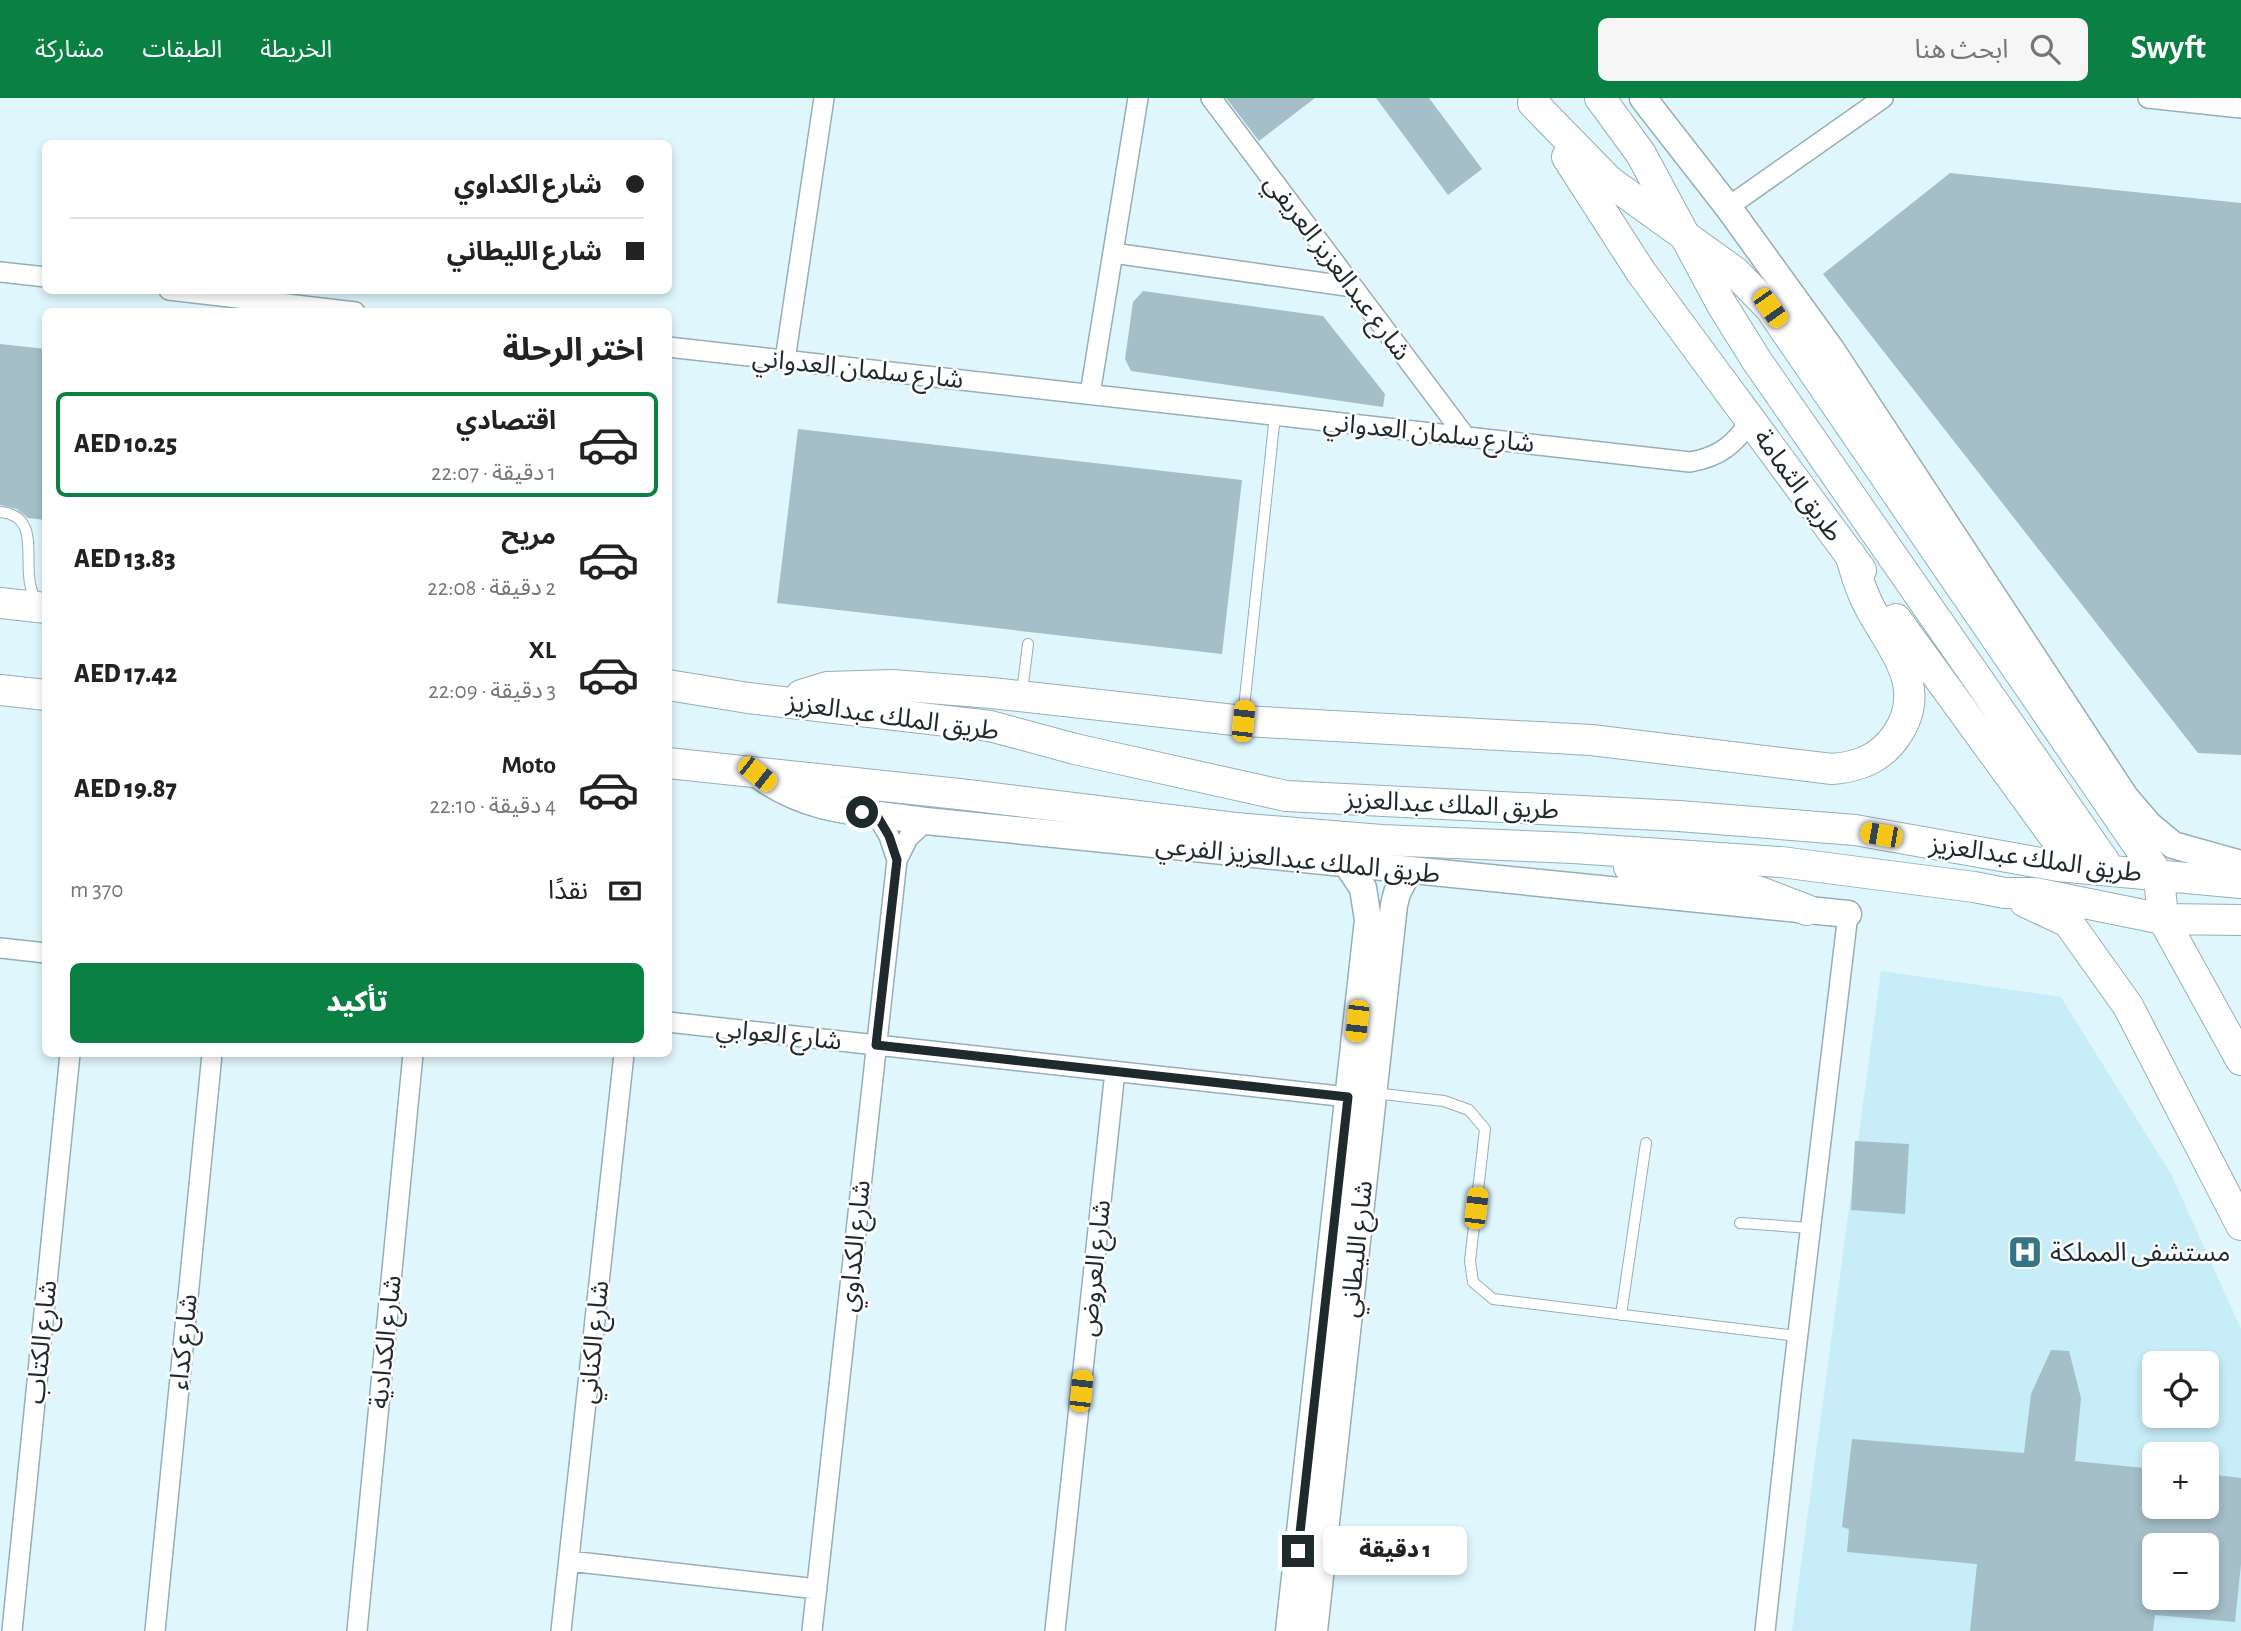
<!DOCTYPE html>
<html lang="ar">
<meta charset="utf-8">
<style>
:root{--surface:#fff;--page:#f6f6f6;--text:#222;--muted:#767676;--line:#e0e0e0;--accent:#0b8043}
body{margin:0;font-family:"Alegreya Sans","Noto Sans Arabic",sans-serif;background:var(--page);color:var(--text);direction:rtl;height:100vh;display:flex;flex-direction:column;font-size:26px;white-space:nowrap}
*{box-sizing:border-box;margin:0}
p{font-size:23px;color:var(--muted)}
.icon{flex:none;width:38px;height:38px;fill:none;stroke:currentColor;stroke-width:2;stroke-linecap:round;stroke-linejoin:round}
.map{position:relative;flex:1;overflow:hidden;direction:ltr}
.sheet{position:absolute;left:42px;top:210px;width:630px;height:749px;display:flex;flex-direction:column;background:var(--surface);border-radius:10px;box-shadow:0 4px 10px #0003;direction:rtl}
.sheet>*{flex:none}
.top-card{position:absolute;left:42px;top:42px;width:630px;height:154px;border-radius:10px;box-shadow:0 4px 10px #0003;direction:rtl;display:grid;align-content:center;height:154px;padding:0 28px;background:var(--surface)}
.buttons{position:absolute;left:2142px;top:1253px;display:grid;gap:14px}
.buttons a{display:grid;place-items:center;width:77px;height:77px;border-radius:10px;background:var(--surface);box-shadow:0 4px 10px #0003;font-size:35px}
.end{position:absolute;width:32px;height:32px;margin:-16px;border:9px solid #1f2a2d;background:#fff;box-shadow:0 0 0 4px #fff}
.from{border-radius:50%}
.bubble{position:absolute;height:49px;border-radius:10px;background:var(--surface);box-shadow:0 4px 10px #0003;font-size:23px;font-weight:800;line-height:49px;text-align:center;direction:rtl}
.car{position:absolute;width:21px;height:42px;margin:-21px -10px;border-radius:9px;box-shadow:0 0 5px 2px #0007;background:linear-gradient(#f5c518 24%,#345 0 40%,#f5c518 0 76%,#345 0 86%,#f5c518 0)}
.top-card b{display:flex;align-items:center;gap:24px;height:66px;font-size:26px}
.top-card b+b{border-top:2px solid var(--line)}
.top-card i{width:18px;height:18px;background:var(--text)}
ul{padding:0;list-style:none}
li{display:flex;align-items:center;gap:21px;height:105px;margin:0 14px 10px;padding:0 14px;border:4px solid transparent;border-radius:10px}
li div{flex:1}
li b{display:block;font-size:26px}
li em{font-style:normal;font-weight:800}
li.active{border-color:var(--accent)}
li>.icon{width:63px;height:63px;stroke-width:1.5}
h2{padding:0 28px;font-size:32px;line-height:84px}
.pay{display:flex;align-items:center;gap:18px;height:77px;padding:0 28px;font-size:26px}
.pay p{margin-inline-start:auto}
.primary-button{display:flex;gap:14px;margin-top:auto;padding:14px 28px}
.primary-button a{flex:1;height:80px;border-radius:10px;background:var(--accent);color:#fff;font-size:28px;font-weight:800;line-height:80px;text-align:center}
header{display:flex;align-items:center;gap:42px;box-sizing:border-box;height:98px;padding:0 35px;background:var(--accent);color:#fff}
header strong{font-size:33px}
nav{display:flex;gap:38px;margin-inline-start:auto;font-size:24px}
.search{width:490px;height:63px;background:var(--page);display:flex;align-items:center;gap:18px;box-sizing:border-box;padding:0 24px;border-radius:10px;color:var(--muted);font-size:26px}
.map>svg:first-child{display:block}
</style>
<header>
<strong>Swyft</strong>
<div class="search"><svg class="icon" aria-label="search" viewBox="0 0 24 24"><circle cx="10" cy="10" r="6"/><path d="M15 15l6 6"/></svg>ابحث هنا</div>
<nav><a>الخريطة</a><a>الطبقات</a><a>مشاركة</a></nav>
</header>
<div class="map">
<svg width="2241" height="1533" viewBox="0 0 2241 1533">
<rect width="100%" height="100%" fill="#dff6fd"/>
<path fill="#c7edf8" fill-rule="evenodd" d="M1881,873L2061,899L2172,1078L2241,1231V1533H1792ZM2154,1265H2207V1318H2154ZM2154,1356H2207V1409H2154ZM2154,1447H2207V1500H2154Z"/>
<path fill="#a4bfc8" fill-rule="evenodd" d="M1226,0H1315L1259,43Z
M1376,0H1429L1482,71L1448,97Z
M1950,75L2241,105V657L2198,655L1823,176Z
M1143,193L1323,218L1385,296L1383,309L1131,273L1125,261L1133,204Z
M0,246L46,251V422L28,420L17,411L0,407Z
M798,331L1242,382L1222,556L777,505Z
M1855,1043L1909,1046L1905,1116L1851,1112Z
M2051,1252L2069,1253L2081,1300L2075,1363L2154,1371V1409H2207V1376L2241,1380V1466L2235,1524L2155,1517L2153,1533H1970L1977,1466L1847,1454L1849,1431L1842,1429L1852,1341L2024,1355L2031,1296ZM2154,1447H2207V1500H2154Z"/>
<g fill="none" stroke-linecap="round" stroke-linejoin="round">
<g stroke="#94afb7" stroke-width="12">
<path id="lane" d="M0,414C48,418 15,475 38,505
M1022,594L1028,546
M1243,619L1275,317
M1374,995L1444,1003L1469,1012L1485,1031L1470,1163L1473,1184L1493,1201L1797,1238
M1740,1125L1810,1130
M1621,1217L1646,1045"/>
</g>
<g stroke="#94afb7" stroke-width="22">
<path id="street" d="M1211,0L1465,338
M2148,0L2241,10
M1728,109L1883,0
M1113,155L1353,189
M0,174L46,179
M169,192L355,214
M668,249L1690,364C1720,359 1735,346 1751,322
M785,262L824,0
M1090,296L1138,0
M876,716L889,738L897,762
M0,850L46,855
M668,924L1348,999
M569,1463L817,1491
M12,1533L70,956
M155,1533L212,956
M357,1533L413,956
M561,1533L624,956
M812,1533L897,762L908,740L926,723
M1055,1533L1115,973
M1765,1533L1791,1294L1848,816"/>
</g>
<g stroke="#94afb7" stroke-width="29">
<path id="secondary" d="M1643,0L1728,109L1830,250L2125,699L2149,727L2173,747L2241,766
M757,676C808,715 864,714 926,723L1848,816
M1289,1533L1368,822L1363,790L1346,765
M1314,1533L1394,807L1397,795L1409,772"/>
</g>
<g stroke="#94afb7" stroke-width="32">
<path id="primary" d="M1600,0L1641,56L1722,207L1757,263L2111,773
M1533,5L1609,83L1735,174L1770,210L2159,778L2163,821L2241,962
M1567,59L1641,174L1861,472
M0,505L46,510
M1896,521L2077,770
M668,587L748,600L990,628L1075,651L1286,698L1679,718L1855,732L2058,768L2241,785
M0,592L46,597
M801,597L827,589L893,587L992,595L1243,623L1591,642L1832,671C1858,669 1880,661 1896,638C1929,591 1894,553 1871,512C1861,494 1856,476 1850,456
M668,665L968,697L1235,730L1381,742L1573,750L1781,764L1974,789L2005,795H2035L2163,821L2241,822
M1629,769L1677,779L1729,785L1760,794L1807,812
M2025,804L2068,824L2128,908L2241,1127"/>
</g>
<use href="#lane" stroke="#fff" stroke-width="10"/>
<use href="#street" stroke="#fff" stroke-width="19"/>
<use href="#secondary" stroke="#fff" stroke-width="26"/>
<use href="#primary" stroke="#fff" stroke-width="30"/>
</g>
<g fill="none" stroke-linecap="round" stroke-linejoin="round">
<path stroke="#1f2a2d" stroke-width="9" d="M862,714L876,716L889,738L897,762L876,947L1348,999L1298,1453"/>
</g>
<defs>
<g id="hospital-square" transform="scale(1.75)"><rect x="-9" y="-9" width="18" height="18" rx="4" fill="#347688" stroke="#fff"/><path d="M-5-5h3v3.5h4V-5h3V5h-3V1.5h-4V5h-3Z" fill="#fff"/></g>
</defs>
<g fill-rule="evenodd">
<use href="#hospital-square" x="2025" y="1154"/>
</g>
<g text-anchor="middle" stroke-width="5" stroke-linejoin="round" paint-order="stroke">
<g font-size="26" fill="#1f2a2d" stroke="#fff">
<text transform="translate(1338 169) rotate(53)" y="9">شارع عبدالعزيز العريفي</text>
<text transform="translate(858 270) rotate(6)" y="9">شارع سلمان العدواني</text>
<text transform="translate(1429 334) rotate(6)" y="9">شارع سلمان العدواني</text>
<text transform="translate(1799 387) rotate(54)" y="9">طريق الثمامة</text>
<text transform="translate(893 618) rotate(8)" y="9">طريق الملك عبدالعزيز</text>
<text transform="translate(1452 706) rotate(3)" y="9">طريق الملك عبدالعزيز</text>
<text transform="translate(2036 760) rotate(8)" y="9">طريق الملك عبدالعزيز</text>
<text transform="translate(1298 761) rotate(6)" y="9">طريق الملك عبدالعزيز الفرعي</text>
<text transform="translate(779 936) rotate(6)" y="9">شارع العوابي</text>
<text transform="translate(854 1148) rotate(-84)" y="9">شارع الكداوي</text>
<text transform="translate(1356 1151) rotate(-84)" y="9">شارع الليطاني</text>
<text transform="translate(1094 1170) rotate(-84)" y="9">شارع العروض</text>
<text transform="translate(41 1244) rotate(-84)" y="9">شارع الكتاب</text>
<text transform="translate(183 1244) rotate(-84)" y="9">شارع كداء</text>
<text transform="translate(385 1244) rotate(-84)" y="9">شارع الكدادية</text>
<text transform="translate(593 1244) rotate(-84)" y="9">شارع الكناني</text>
</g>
<g font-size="26" fill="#1f2a2d" stroke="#fff" text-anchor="start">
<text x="2050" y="1163">مستشفى المملكة</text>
</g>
</g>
</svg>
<div class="buttons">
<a><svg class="icon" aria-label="locate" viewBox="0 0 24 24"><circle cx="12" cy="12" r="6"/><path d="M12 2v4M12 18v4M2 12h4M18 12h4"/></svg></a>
<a>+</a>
<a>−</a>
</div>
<i class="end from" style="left:862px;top:714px"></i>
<i class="end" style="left:1298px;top:1453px"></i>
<div class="bubble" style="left:1323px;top:1428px;width:144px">1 دقيقة</div>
<i class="car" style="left:1770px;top:210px;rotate:145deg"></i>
<i class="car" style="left:1243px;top:623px;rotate:6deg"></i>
<i class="car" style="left:757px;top:676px;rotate:128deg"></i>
<i class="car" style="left:1881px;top:737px;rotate:280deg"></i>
<i class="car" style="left:1357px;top:923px;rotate:186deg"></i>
<i class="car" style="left:1476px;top:1110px;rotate:7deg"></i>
<i class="car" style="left:1081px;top:1293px;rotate:6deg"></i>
<div class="top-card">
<b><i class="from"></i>شارع الكداوي</b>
<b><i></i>شارع الليطاني</b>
</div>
<section class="sheet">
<h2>اختر الرحلة</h2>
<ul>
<li class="active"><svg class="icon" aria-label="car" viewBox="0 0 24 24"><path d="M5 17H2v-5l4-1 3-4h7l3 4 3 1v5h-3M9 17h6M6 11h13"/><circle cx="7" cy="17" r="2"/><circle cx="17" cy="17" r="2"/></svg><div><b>اقتصادي</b><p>1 دقيقة · 22:07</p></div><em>AED 10.25</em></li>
<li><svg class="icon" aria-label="car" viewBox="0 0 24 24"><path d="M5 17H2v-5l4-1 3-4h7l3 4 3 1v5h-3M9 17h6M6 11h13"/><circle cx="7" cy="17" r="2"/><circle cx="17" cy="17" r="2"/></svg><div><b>مريح</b><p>2 دقيقة · 22:08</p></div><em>AED 13.83</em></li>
<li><svg class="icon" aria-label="car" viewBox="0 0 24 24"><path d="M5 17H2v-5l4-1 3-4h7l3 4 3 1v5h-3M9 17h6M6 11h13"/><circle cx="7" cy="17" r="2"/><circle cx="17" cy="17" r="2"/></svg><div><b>XL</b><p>3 دقيقة · 22:09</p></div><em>AED 17.42</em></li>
<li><svg class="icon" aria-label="car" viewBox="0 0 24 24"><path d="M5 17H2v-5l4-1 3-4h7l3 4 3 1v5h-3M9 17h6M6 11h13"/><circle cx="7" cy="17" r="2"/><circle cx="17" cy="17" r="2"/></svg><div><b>Moto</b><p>4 دقيقة · 22:10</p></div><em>AED 19.87</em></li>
</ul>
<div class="pay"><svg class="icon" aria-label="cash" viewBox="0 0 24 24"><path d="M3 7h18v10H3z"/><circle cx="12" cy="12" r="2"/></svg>نقدًا<p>370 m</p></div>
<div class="primary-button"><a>تأكيد</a></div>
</section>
</div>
